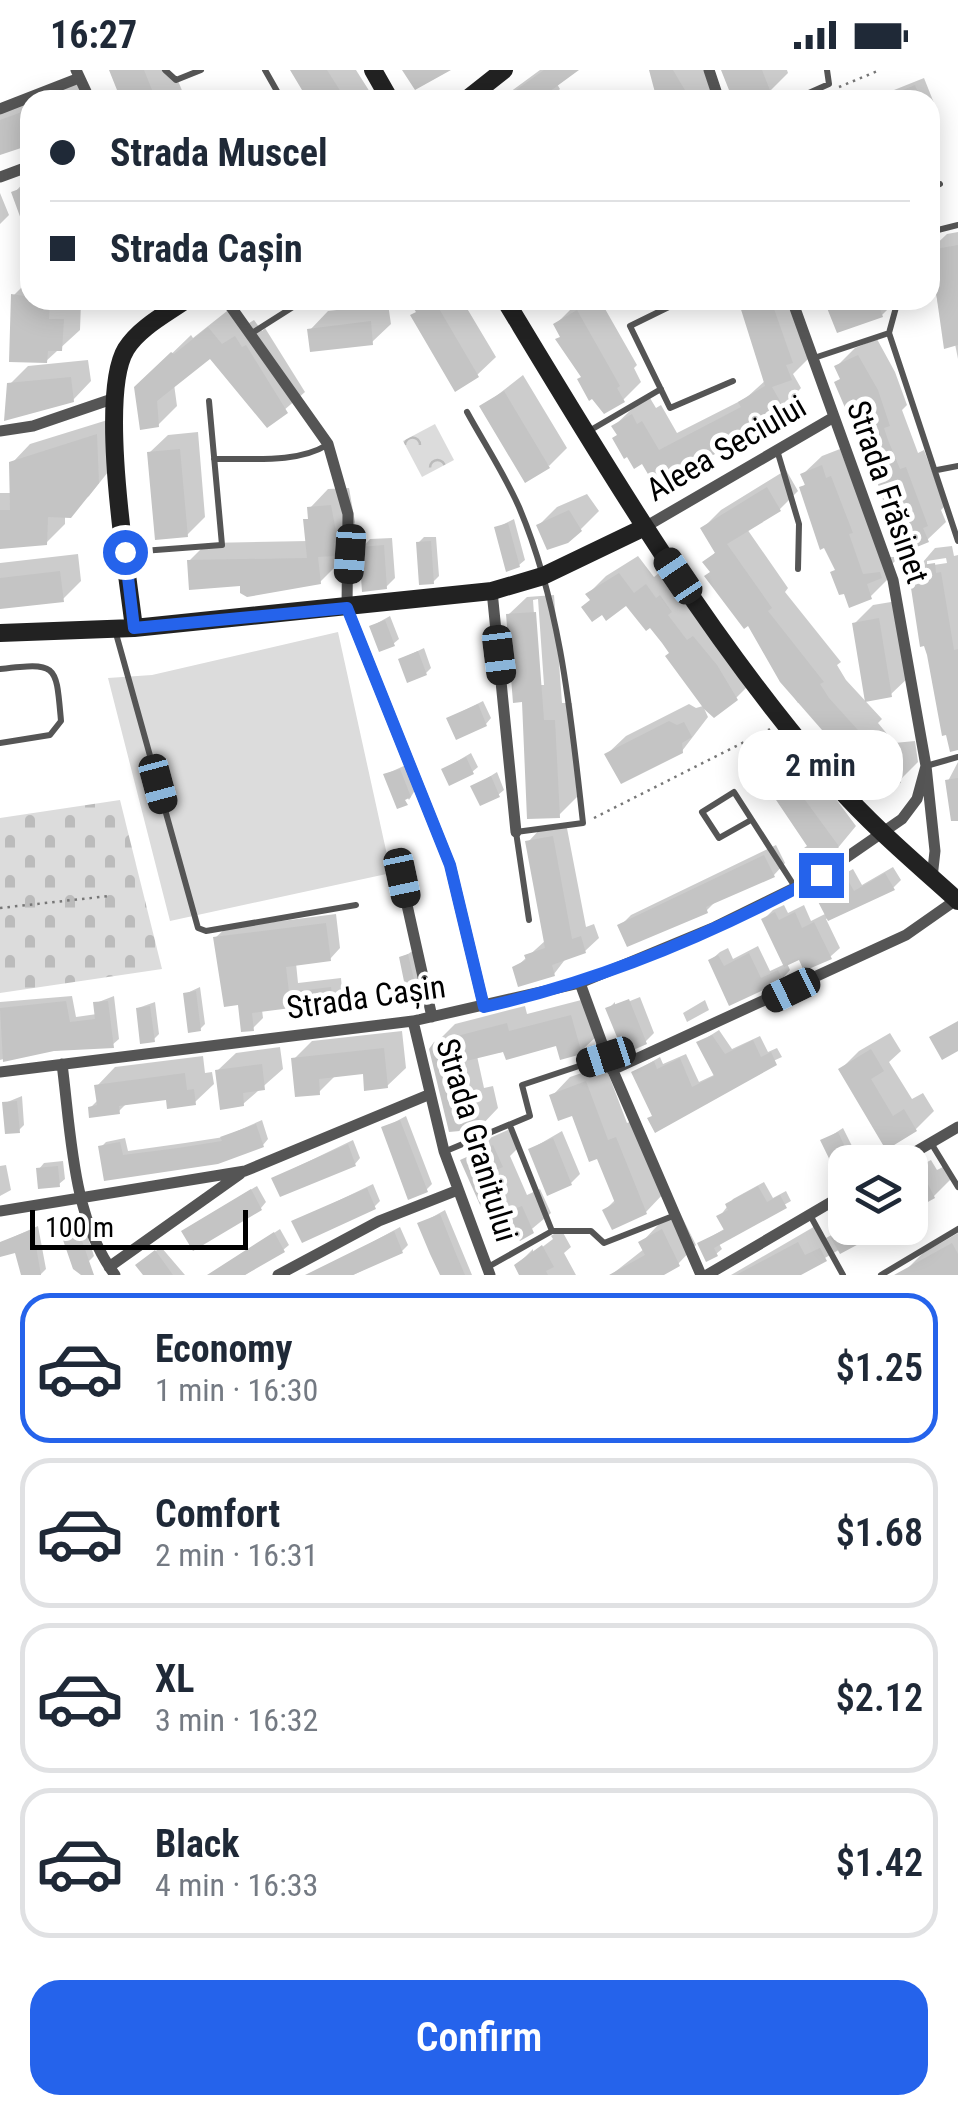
<!DOCTYPE html>
<meta charset="utf-8">
<style>
:root{--surface:#fff;--page:#f2f2f3;--text:#1f2937;--muted:#747a83;--line:#e0e1e3;--accent:#2563eb}
body{margin:0;font-family:"Roboto Condensed",sans-serif;background:var(--page);color:var(--text);height:100vh;display:flex;flex-direction:column;font-size:38px;white-space:nowrap}
*{box-sizing:border-box;margin:0}
p{font-size:32px;color:var(--muted)}
.icon{flex:none;width:55px;height:55px;fill:none;stroke:currentColor;stroke-width:2;stroke-linecap:round;stroke-linejoin:round}
.map{position:relative;height:1205px;overflow:hidden}
.drawer{display:flex;flex-direction:column;background:var(--surface);flex:1}
.drawer>*{flex:none}
.guide{position:absolute;left:20px;top:20px;width:920px;height:220px;border-radius:30px;box-shadow:0 5px 25px #0003;display:grid;align-content:center;height:220px;padding:0 30px;background:var(--surface)}
.fabs{position:absolute;left:828px;top:1075px;display:grid;gap:20px}
.fabs a{display:grid;place-items:center;width:100px;height:100px;border-radius:20px;background:var(--surface);box-shadow:0 5px 25px #0003;font-size:50px}
.scale{position:absolute;left:30px;bottom:25px;width:218px;box-sizing:border-box;padding-left:10px;border:5px solid #000;border-top:0;font-size:28px;line-height:35px;white-space:nowrap;color:#000;-webkit-text-stroke:8px #fff;paint-order:stroke}
.end{position:absolute;width:45px;height:45px;margin:-22px;border:12px solid #2563eb;background:#fff;box-shadow:0 0 0 5px #fff}
.from{border-radius:50%}
.bubble{position:absolute;height:70px;border-radius:30px;background:var(--surface);box-shadow:0 5px 25px #0003;font-size:32px;font-weight:600;line-height:70px;text-align:center}
.car{position:absolute;width:30px;height:60px;margin:-30px -15px;border-radius:12px;box-shadow:0 0 8px 2px #0007;background:linear-gradient(#222 24%,#8ab4d8 0 40%,#222 0 76%,#8ab4d8 0 86%,#222 0)}
.guide b{display:flex;align-items:center;gap:35px;height:95px;font-size:38px}
.guide b+b{border-top:2px solid var(--line)}
.guide i{width:25px;height:25px;background:var(--text)}
ul{padding:18px 0 0;list-style:none}
li{display:flex;align-items:center;gap:30px;height:150px;margin:0 20px 15px;padding:0 10px;border:5px solid var(--line);border-radius:30px}
li div{flex:1}
li b{display:block;font-size:38px}
li em{font-style:normal;font-weight:600}
li.selected{border-color:var(--accent)}
li>.icon{width:90px;height:90px;stroke-width:1.5}
.button{display:flex;gap:20px;margin-top:auto;padding:20px 30px}
.button a{flex:1;height:115px;border-radius:30px;background:var(--accent);color:#fff;font-size:40px;font-weight:600;line-height:115px;text-align:center}
.status{display:flex;justify-content:space-between;align-items:center;height:70px;padding:0 50px;background:var(--surface);direction:ltr}
.status svg{height:28px;fill:currentColor}
.map>svg:first-child{display:block}
</style>
<div class="status"><b>16:27</b><svg viewBox="0 0 49 12"><path d="M0 12V9h3v3zM5 12V6h3v6zM10 12V3h3v9zM15 12V0h3v12zM26 1h20v11H26zM47 4h2v5h-2z"/></svg></div>
<div class="map">
<svg width="958" height="1205" viewBox="0 0 958 1205">
<defs>
<pattern id="cemetery-stones" width="16" height="16" patternUnits="userSpaceOnUse" patternTransform="scale(2.5)"><rect width="16" height="16" fill="#dcdcdc"/><path d="M2 7V4a2 2 0 0 1 4 0v3zM10 15v-3a2 2 0 0 1 4 0v3z" fill="#bbb"/></pattern>
<pattern id="park-crowns" width="20" height="18" patternUnits="userSpaceOnUse" patternTransform="scale(2.5)"><rect width="20" height="18" fill="#dcdcdc"/><path d="M2 6a3 3 0 1 1 6 0M12 15a3 3 0 1 1 6 0" fill="none" stroke="#bbb"/></pattern>
</defs>
<rect width="100%" height="100%" fill="#fff"/>
<path fill="url(#cemetery-stones)" d="M120,730L162,899L0,923V748Z"/>
<path fill="url(#park-crowns)" d="M435,354L454,390L422,407L403,371Z"/>
<path fill="#dcdcdc" d="M338,562L391,803L170,851L108,608L152,605Z"/>
<path fill="#0003" fill-rule="evenodd" d="M112,0H169L172,8L176,6L186,30H124Z
M293,0H356L375,30H311Z
M540,0H575L557,14L560,19L549,30H499Z
M650,0H704L716,30H660Z
M724,0H787L788,3L770,21L736,30Z
M924,8L938,43L930,51V30H869Z
M78,12L85,30H30V72L0,82V42L4,38Z
M30,106V149L14,123Z
M0,123L9,145L0,154Z
M958,162V289L955,274L946,276L930,191V180L947,164Z
M30,209V230L81,232L80,260L45,292L14,225Z
M260,230H276L265,238Z
M411,230H462L496,287L477,305Z
M564,230H600L637,295L634,298L641,312L623,330L584,306L556,254L570,240Z
M740,230H795L808,289L793,304L801,318L776,345L732,364L714,382L643,391L614,356L633,338L650,328L656,338L661,335L677,363L746,328L766,310Z
M838,230H889L891,236L882,245L829,238Z
M388,234L391,254L372,272L310,260L328,241Z
M227,241L241,258L254,250L262,261L265,258L305,322L268,354L210,285L174,314L177,336L158,355L143,357L156,299L191,265L193,268Z
M877,269L895,302L907,335L902,340L918,383L924,380L945,436L941,440L946,452L927,470L898,466L877,408L878,394L837,296L855,278Z
M88,290L91,311L73,330L10,314L28,296Z
M523,305L567,378L549,396L482,337Z
M114,348L116,392L89,426L65,445V454L46,473L0,477V423H12V393L30,374Z
M198,362L205,447L187,465L149,383L168,365Z
M840,379L881,487H899L886,500L889,508L871,526L837,498L802,418L806,413L803,404L822,386Z
M786,400L798,421L780,439L747,459L788,518L785,522L841,592L837,595L846,610L882,649L878,653L888,665L894,673L915,671L918,692L899,711L832,667L802,631L798,633L762,580L766,577L705,492L717,481L703,458L721,440Z
M349,418L355,452L352,465L337,480L338,494L320,512L242,513L189,491L207,473L308,471L310,438L328,419Z
M587,424L599,441L581,459L539,455L557,437Z
M514,449L525,490L519,495L496,458Z
M424,467H436L439,506L433,512L418,473Z
M392,468L395,508L386,517L362,478L370,469Z
M952,476L954,486L958,485V671L911,506L935,478ZM946,488L947,493L927,496V491Z
M78,484L81,511L63,529L0,537V493Z
M638,486L654,507L666,497L754,610L736,628L626,532L592,529L588,524L606,506Z
M554,525L562,633H572L577,727L559,745L524,630L508,545L527,527ZM538,529L544,615H539L533,530Z
M897,531L909,607L890,625L855,553L873,535Z
M390,546L399,569L393,574L372,556Z
M424,578L431,598L426,603L401,589Z
M483,631L491,648L486,654L449,648Z
M689,634L696,638L703,636L708,647L682,681L607,684L626,666Z
M783,658L856,756L837,779L809,775L747,688Z
M471,683L478,697L472,702L444,699Z
M958,692V744L948,711Z
M406,695L415,720L409,730L402,717L386,704Z
M497,702L504,720L498,725L473,717Z
M566,753L586,857L594,854L599,868L585,881L567,887L554,904L515,898L546,870L528,772L541,758Z
M776,775L785,793L774,805L718,829L707,840L620,856L631,845Z
M893,797L901,810L893,818L826,849L840,878L831,886L806,898L800,887L787,893L790,900L782,909L731,932L711,890L720,882L728,878L733,889L758,876L770,901L785,894L764,849L773,840L784,835L788,843L804,835L811,851L827,843L816,822L824,815L853,799L862,815Z
M336,844L340,878L330,889L296,893L298,913L341,908L343,930L333,941L300,935L262,940L263,948L253,958L215,868L226,858Z
M414,880L420,911L415,916L402,888Z
M200,917L205,954L200,959L185,924Z
M72,926L76,947L97,944L96,933L114,926L119,969L112,975L20,984L0,990V932Z
M640,927L654,963L645,972L608,939L615,932V937Z
M589,928L599,964L580,982L558,973L477,986L484,1018L493,1016L498,1038L480,1057L451,1059L436,973L455,954L525,936L527,944Z
M705,930L709,940L687,952L683,943Z
M155,932L159,964L153,970L138,938Z
M719,960L732,979L760,966L768,982L777,978L782,987L654,1044L634,1002L660,987L663,994L686,984L699,1012L716,1004L700,972Z
M402,961L406,998L387,1016L365,1002L337,1004L319,1022L294,989L312,971Z
M890,963L901,981L889,992L912,1029L923,1023L934,1041L916,1059L887,1077L841,999L859,981Z
M280,977L283,999L243,1034L217,1001L236,983Z
M203,986L205,1003L212,1002L214,1014L195,1032L168,1027L128,1032L118,1042L90,1038L99,1029L97,1016L115,997Z
M605,995L627,1053L635,1050L664,1123L646,1142L605,1140L616,1129L599,1085L573,1042L552,1026L570,1007Z
M22,1026L24,1055L19,1060L5,1033Z
M406,1046L432,1114L426,1120L384,1058Z
M262,1050L268,1069L263,1075L106,1108L101,1077L106,1072L125,1068L128,1081L185,1073L224,1067Z
M512,1058L520,1076L510,1086L527,1125L540,1119L551,1143L521,1168L463,1091L481,1072Z
M843,1058L860,1092H845V1103L840,1105L823,1071Z
M562,1061L580,1104L571,1113L531,1079Z
M353,1070L360,1088L355,1094L274,1108Z
M931,1090L937,1100L945,1096L952,1108L934,1126L910,1139V1101Z
M63,1091L65,1109L59,1114L39,1099L44,1093Z
M6,1095L11,1120L0,1126V1096Z
M764,1112L773,1128L786,1121L791,1131L718,1172L722,1179L716,1184L700,1173L726,1158L720,1146L733,1129Z
M373,1114L380,1131L374,1137L294,1152Z
M257,1116L266,1132L261,1138L184,1161Z
M445,1140L472,1205H442L420,1154Z
M845,1140V1158H876L796,1205H731L817,1155L824,1169L839,1161L833,1151Z
M680,1143L696,1175L678,1194L661,1205H611L644,1179L641,1173L659,1154Z
M38,1156L46,1199L40,1205H24L17,1180L0,1181V1173Z
M400,1157L408,1175L402,1181L353,1205H312Z
M280,1159L289,1175L283,1180L245,1205H211Z
M561,1159L571,1177L564,1183L576,1205H522L517,1195L533,1179V1184L553,1169L551,1166Z
M86,1161L94,1186L89,1191L66,1170Z
M958,1163V1200L949,1205H906L904,1202L923,1183Z
M161,1177L185,1205H147L144,1190Z"/>
<path fill="#c4c4c4" d="M109,0H144L156,30H121Z
M290,0H327L346,30H308Z
M402,0H451L415,20Z
M544,0H579L538,30H502Z
M649,0H673L689,27L657,30Z
M721,0H762L771,23L754,30H733Z
M915,15L921,30H879Z
M30,39V75L0,85V50Z
M30,115V171H29L11,122Z
M958,175V275L944,279L930,180Z
M11,224L50,230L49,249H64L62,281H48L47,293L9,292Z
M408,230H434L479,307L455,322L410,245L416,242Z
M738,230L772,233L793,293L786,295L792,310L772,317L784,338L775,343L778,347L753,361L750,356L724,371L713,380L715,384L655,416L642,394L634,399L627,387L624,389L612,368L617,365L611,356L632,344L637,354L642,351L659,380L741,337L738,332L765,316Z
M849,230H877L883,247L837,263L827,238Z
M577,240L620,316L617,318L625,332L604,344L592,329L589,331L577,309L581,307L555,269L560,267L553,254Z
M371,251L373,275L310,282L307,259Z
M208,257L222,274L235,266L242,277L246,275L288,343L267,358L210,289L157,331L159,357L140,360L134,317L171,282L174,284Z
M858,285L878,320L890,356L884,358L888,370L900,399L906,397L928,456L923,458L929,472L907,481L888,446L863,366L858,368L834,312L840,309L834,296Z
M71,307L74,332L4,351L7,313Z
M504,321L550,398L525,413L479,336Z
M97,364L99,413L71,448L48,447L47,475L0,479V440H10L9,392Z
M180,379L188,467L155,470L147,382Z
M822,395L826,408L831,406L853,463L849,464L863,504L880,502L882,508L867,514L872,529L849,538L844,524L839,525L830,502L835,500L824,478L820,480L799,417L805,415L800,404Z
M767,417L781,441L727,474L772,538L768,541L824,612L820,614L829,628L866,669L861,672L870,684L876,690L897,688L901,713L871,719L846,690L841,693L824,671L829,668L780,612L748,556L744,559L704,506L710,502L702,492L715,483L700,458Z
M331,435L338,472L334,473L335,486L318,487L321,514L247,527L240,523V516L189,520L187,490L307,488L303,449H308L307,437Z
M569,440L582,461L568,473L547,480L536,455Z
M508,453L520,497L506,502L494,457Z
M431,471L434,514L419,515L416,472Z
M384,475L387,519L362,522L359,477Z
M935,493L936,503L941,502L954,580L958,579V680L950,682L946,665L942,666L927,585L924,576L920,577L909,505L916,504L914,496Z
M60,501L64,532L0,539V508Z
M619,503L634,523L646,514L656,528L660,525L672,542L668,545L687,570L693,566L717,595L738,630L714,648L704,639L665,586L669,583L662,573L650,558L646,561L626,536L606,551L602,545L592,552L581,537L590,530L585,524Z
M536,542L544,650H555L560,748L527,749L522,632L513,633L506,544Z
M879,548L892,627L865,632L852,553Z
M385,550L395,576L379,582L369,556Z
M418,581L427,605L407,613L398,589Z
M478,634L487,656L456,670L446,648Z
M669,651L677,655L684,652L692,667L682,673L683,683L621,714L604,684Z
M763,674L772,686L776,682L790,702L786,704L838,775L839,781L815,798L801,780L807,776L768,718L763,721L749,701L752,699L744,688Z
M466,687L474,704L449,716L441,699Z
M400,699L411,727L405,730L408,735L397,739L383,704Z
M491,706L500,727L480,736L470,716Z
M958,708V751H951L945,710Z
M553,766L572,869L581,866L586,883L552,895L555,906L518,917L512,897L526,890L524,885L545,878L525,771Z
M764,785L775,807L706,837L708,843L627,877L617,855Z
M885,803L895,820L828,851L813,822L845,805L854,821Z
M775,842L779,850L795,842L802,858L814,852L832,889L804,901L799,890L784,897L761,849Z
M326,853L331,891L286,897L289,922L331,917L334,943L303,946L299,937L252,943L254,961L241,962L238,935L224,937L213,867Z
M749,883L761,908L778,900L783,911L729,936L708,890L718,885L724,896Z
M408,884L416,918L406,921L399,887Z
M196,921L201,961L188,963L183,923Z
M629,929L647,974L624,984L605,938Z
M66,931L70,952L95,949L93,932L108,931L114,978L54,981L3,992L0,938Z
M150,936L155,972L140,974L136,938Z
M571,945L582,984L560,990L556,976L506,990L503,982L458,993L466,1035L475,1033L481,1059L449,1062L429,979L434,972L507,953L509,961Z
M958,951V981L942,990L929,967Z
M712,965L725,984L753,970L761,987L771,982L777,995L655,1063L647,1048L652,1046L631,1002L654,991L657,999L680,988L692,1017L714,1006L696,972Z
M384,978L388,1018L364,1021L363,1004L319,1009L320,1025L295,1027L291,988Z
M871,979L884,1001L871,1009L893,1046L904,1039L917,1061L886,1080L838,999Z
M262,994L265,1020L243,1023L244,1036L220,1040L215,1000Z
M185,1003L187,1020L194,1019L196,1035L167,1039L166,1030L119,1036L120,1044L89,1048L88,1037L97,1035L94,1015Z
M586,1011L608,1070L616,1067L647,1144L612,1160L602,1140L615,1133L597,1089L589,1092L572,1046L558,1051L549,1025Z
M17,1031L20,1063L5,1064L2,1032Z
M400,1050L428,1122L408,1130L381,1057Z
M256,1054L264,1077L218,1094L104,1111L98,1076L120,1072L123,1085L178,1078L222,1071L220,1067Z
M838,1062L852,1092H845L842,1115L820,1070Z
M553,1068L572,1115L547,1126L528,1079Z
M348,1074L356,1096L280,1127L271,1108Z
M493,1075L503,1097L491,1102L509,1141L522,1136L534,1163L520,1171L516,1165L497,1173L460,1090Z
M58,1096L60,1117L38,1119L36,1098Z
M910,1102L918,1117L927,1112L935,1128L910,1142Z
M758,1116L767,1132L780,1125L787,1138L714,1178L718,1186L706,1192L697,1173L724,1160L716,1146L728,1140L725,1134Z
M367,1118L376,1139L302,1173L291,1151Z
M251,1119L262,1140L193,1181L181,1161Z
M845,1143V1158H862L868,1169L840,1184L831,1168L838,1165L830,1151Z
M440,1144L456,1184L465,1205H440L430,1184L417,1153Z
M33,1159L41,1205H21L15,1183L0,1187V1172Z
M662,1159L680,1196L664,1205H609L645,1185L638,1172Z
M394,1161L403,1183L353,1205H305Z
M274,1162L285,1182L245,1205H207Z
M80,1165L94,1205H81L73,1199L63,1170Z
M798,1172L805,1185L820,1178L827,1191L801,1205H736Z
M952,1173L958,1184V1205H894Z
M542,1175L554,1197L546,1201L548,1205H519L514,1195Z
M155,1180L173,1205H143L135,1195Z"/>
<g fill="none" stroke-linecap="round" stroke-linejoin="round">
<path stroke="#777" stroke-width="2.5" stroke-dasharray="2.5 5" stroke-linecap="butt" d="M839,17L880,0
M594,748L770,659
M0,838L109,826"/>
<path stroke="#555" stroke-width="6" d="M165,0L176,10L201,0
M265,0L282,30
M793,30L829,14L827,0
M930,118L940,114
M930,162L958,155
M683,230L630,256L670,338L733,311
M252,263L304,230
M889,263L898,230
M814,288L889,263L958,471
M467,342C484,373 505,405 519,437C561,536 571,647 583,753L516,762L529,850
M589,361L661,319
M777,380L799,454L798,499
M214,389C249,388 296,394 327,375
M937,400L958,396
M129,482L222,475L209,331
M115,560L198,858L206,861L356,835
M0,599C58,592 56,594 61,651L50,665L0,673
M926,696L958,687
M751,750L719,768L702,742L734,722L795,817
M511,1058L552,1161
M931,1073L958,1117
M446,1081L530,1046L522,1015L606,987
M810,1145L843,1205
M488,1197L552,1161H591L604,1173L673,1146
M881,1205L958,1159"/>
<path stroke="#555" stroke-width="11" d="M76,0L90,30
M709,0L719,30
M0,39L79,8
M0,107L30,96
M226,230L328,374L348,444L347,538L450,795L484,937
M792,230L893,510L926,696L935,781L932,808
M0,361L33,356L115,328
M645,457L834,347
M492,521L516,762
M401,808L432,947
M580,913L607,987L701,1205
M413,951L444,1081L490,1205
M62,994C71,1062 72,1148 115,1205
M612,1000L906,865L956,830
M0,1002L413,951L580,913L715,857L821,805L902,749L917,729L926,696
M898,1092L958,1057
M0,1141L245,1101L428,1025
M109,1197L240,1104
M278,1205L379,1151L458,1120
M707,1205L845,1124"/>
<path stroke="#222" stroke-width="18" d="M373,0L390,30
M466,30L504,0
M505,230C606,397 707,568 836,715C873,757 917,794 958,831
M134,558C127,500 98,325 126,279C139,258 166,244 186,230
M0,563L134,558L492,521L543,506L645,457"/>
</g>
<g fill="none" stroke-linecap="round" stroke-linejoin="round">
<path stroke="#2563eb" stroke-width="12" d="M125,482L134,558L347,538L450,795L484,937C601,911 715,863 821,805"/>
</g>
<g text-anchor="middle" stroke-width="10" stroke-linejoin="round" paint-order="stroke">
<g font-size="32" fill="#000" stroke="#fff">
<text transform="translate(726 378) rotate(-30)" y="11">Aleea Seciului</text>
<text transform="translate(888 422) rotate(71)" y="11">Strada Frăsinet</text>
<text transform="translate(366 927) rotate(-8)" y="11">Strada Cașin</text>
<text transform="translate(477 1070) rotate(73)" y="11">Strada Granitului</text>
</g>
</g>
</svg>
<div class="fabs">
<a><svg class="icon" aria-label="layers" viewBox="0 0 24 24"><path d="M12 4l9 5-9 5-9-5zM3 14l9 5 9-5"/></svg></a>
</div>
<div class="scale">100 m</div>
<i class="end from" style="left:125px;top:482px"></i>
<i class="end" style="left:821px;top:805px"></i>
<div class="bubble" style="left:738px;top:660px;width:165px">2 min</div>
<i class="car" style="left:350px;top:484px;rotate:184deg"></i>
<i class="car" style="left:678px;top:506px;rotate:326deg"></i>
<i class="car" style="left:499px;top:585px;rotate:173deg"></i>
<i class="car" style="left:158px;top:714px;rotate:165deg"></i>
<i class="car" style="left:402px;top:808px;rotate:168deg"></i>
<i class="car" style="left:791px;top:920px;rotate:244deg"></i>
<i class="car" style="left:606px;top:987px;rotate:252deg"></i>
<div class="guide">
<b><i class="from"></i>Strada Muscel</b>
<b><i></i>Strada Cașin</b>
</div>
</div>
<section class="drawer">
<ul>
<li class="selected"><svg class="icon" aria-label="car" viewBox="0 0 24 24"><path d="M5 17H2v-5l4-1 3-4h7l3 4 3 1v5h-3M9 17h6M6 11h13"/><circle cx="7" cy="17" r="2"/><circle cx="17" cy="17" r="2"/></svg><div><b>Economy</b><p>1 min · 16:30</p></div><em>$1.25</em></li>
<li><svg class="icon" aria-label="car" viewBox="0 0 24 24"><path d="M5 17H2v-5l4-1 3-4h7l3 4 3 1v5h-3M9 17h6M6 11h13"/><circle cx="7" cy="17" r="2"/><circle cx="17" cy="17" r="2"/></svg><div><b>Comfort</b><p>2 min · 16:31</p></div><em>$1.68</em></li>
<li><svg class="icon" aria-label="car" viewBox="0 0 24 24"><path d="M5 17H2v-5l4-1 3-4h7l3 4 3 1v5h-3M9 17h6M6 11h13"/><circle cx="7" cy="17" r="2"/><circle cx="17" cy="17" r="2"/></svg><div><b>XL</b><p>3 min · 16:32</p></div><em>$2.12</em></li>
<li><svg class="icon" aria-label="car" viewBox="0 0 24 24"><path d="M5 17H2v-5l4-1 3-4h7l3 4 3 1v5h-3M9 17h6M6 11h13"/><circle cx="7" cy="17" r="2"/><circle cx="17" cy="17" r="2"/></svg><div><b>Black</b><p>4 min · 16:33</p></div><em>$1.42</em></li>
</ul>
<div class="button"><a>Confirm</a></div>
</section>
